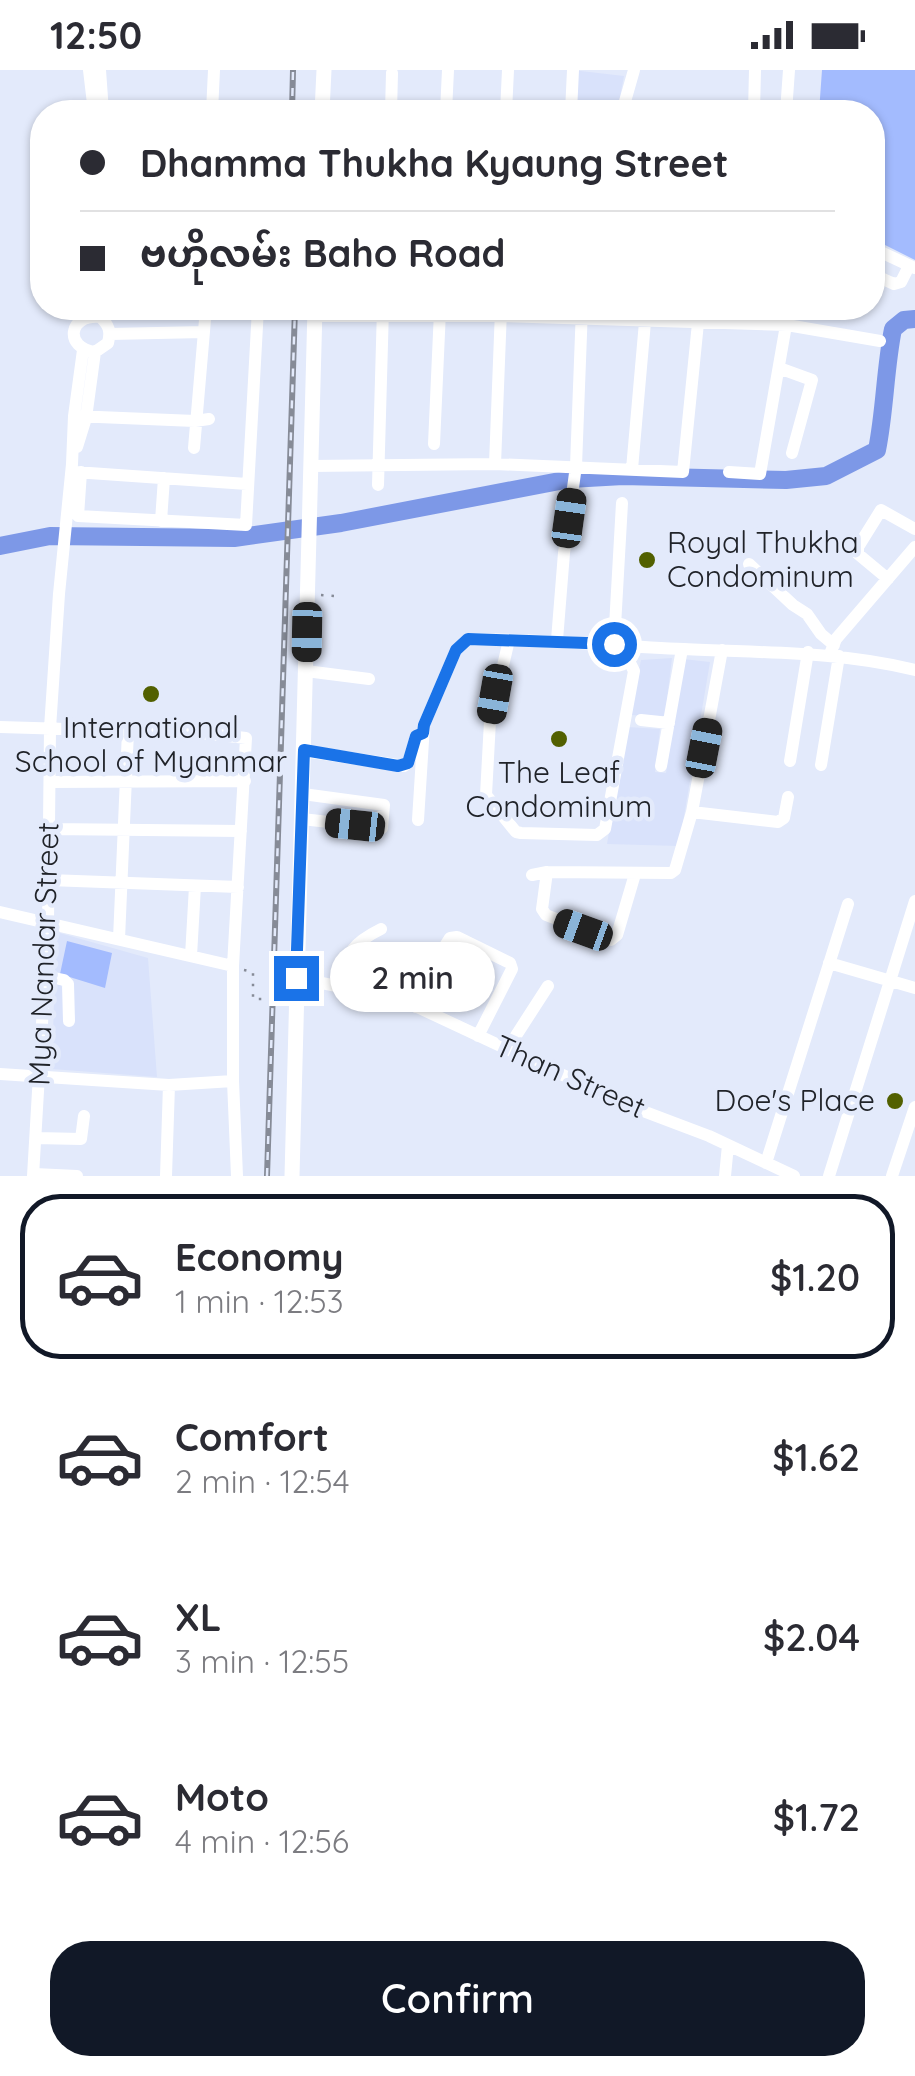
<!DOCTYPE html>
<meta charset="utf-8">
<style>
:root{--surface:#fff;--page:#f7f7f7;--text:#2b2b33;--muted:#7c7c81;--line:#e1e1e2;--accent:#111827}
body{margin:0;font-family:Quicksand,"Noto Sans Myanmar",sans-serif;background:var(--page);color:var(--text);height:100vh;display:flex;flex-direction:column;font-size:38px;white-space:nowrap}
*{box-sizing:border-box;margin:0}
p{font-size:32px;color:var(--muted)}
.icon{flex:none;width:55px;height:55px;fill:none;stroke:currentColor;stroke-width:2;stroke-linecap:round;stroke-linejoin:round}
.map{position:relative;height:1106px;overflow:hidden}
.side{display:flex;flex-direction:column;background:var(--surface);flex:1}
.side>*{flex:none}
.guide{position:absolute;left:30px;top:30px;width:855px;height:220px;border-radius:40px;box-shadow:0 2px 8px #0004;display:grid;align-content:center;height:220px;padding:0 50px;background:var(--surface)}
.end{position:absolute;width:45px;height:45px;margin:-22px;border:12px solid #1a73e8;background:#fff;box-shadow:0 0 0 5px #fff}
.from{border-radius:50%}
.bubble{position:absolute;height:70px;border-radius:35px;background:var(--surface);box-shadow:0 2px 8px #0004;font-size:32px;font-weight:600;line-height:70px;text-align:center}
.car{position:absolute;width:30px;height:60px;margin:-30px -15px;border-radius:12px;box-shadow:0 0 8px 2px #0007;background:linear-gradient(#222 24%,#8ab4d8 0 40%,#222 0 76%,#8ab4d8 0 86%,#222 0)}
.guide b{display:flex;align-items:center;gap:35px;height:95px;font-size:38px}
.guide b+b{border-top:2px solid var(--line)}
.guide i{width:25px;height:25px;background:var(--text)}
ul{padding:18px 0 0;list-style:none}
li{display:flex;align-items:center;gap:30px;height:165px;margin:0 20px 15px;padding:0 30px;border:5px solid transparent;border-radius:40px}
li div{flex:1}
li b{display:block;font-size:38px}
li em{font-style:normal;font-weight:600}
li.current{border-color:var(--accent)}
li>.icon{width:90px;height:90px;stroke-width:1.5}
.primary-button{display:flex;gap:20px;margin-top:auto;padding:20px 50px}
.primary-button a{flex:1;height:115px;border-radius:40px;background:var(--accent);color:#fff;font-size:40px;font-weight:600;line-height:115px;text-align:center}
.status{display:flex;justify-content:space-between;align-items:center;height:70px;padding:0 50px;background:var(--surface);direction:ltr}
.status svg{height:28px;fill:currentColor}
.map>svg:first-child{display:block}
</style>
<div class="status"><b>12:50</b><svg viewBox="0 0 49 12"><path d="M0 12V9h3v3zM5 12V6h3v6zM10 12V3h3v9zM15 12V0h3v12zM26 1h20v11H26zM47 4h2v5h-2z"/></svg></div>
<div class="map">
<svg width="915" height="1106" viewBox="0 0 915 1106">
<rect width="100%" height="100%" fill="#e3eafb"/>
<path fill="#d9e2fb" d="M572,0L624,6L617,42L568,38Z
M672,588L665,646L629,645L641,590Z
M683,589L710,592L679,776L607,774L627,657L660,659L655,702L666,703Z
M56,862L148,888L157,1007L52,999Z"/>
<path fill="#a3bbfe" d="M822,0H915V190L873,169L872,42H819Z
M67,871L112,883L105,918L60,904Z"/>
<g fill="none" stroke-linecap="round" stroke-linejoin="round">
<path stroke="#7d98e7" stroke-width="18" d="M0,476L50,466L234,468L341,453L570,409L623,406L786,410L826,406L877,380C885,340 885,299 893,259L904,250L915,249"/>
<path stroke="#868b97" stroke-width="2.5" stroke-dasharray="2.5 8" stroke-linecap="butt" d="M321,525L335,526
M244,900L253,902V929H283"/>
<path stroke="#fff" stroke-width="12" d="M89,0L94,42
M100,0L103,42
M212,42L214,0
M391,42L392,3
M446,42L448,0
M506,42L508,0
M571,42L573,0
M622,42L634,0
M754,42L755,0
M786,42L789,0
M872,154L877,140
M872,178L915,198
M872,204L894,214L901,212L909,196
M315,246H500L787,255L880,271
M100,247C68,244 64,278 95,282L108,273C111,261 109,255 100,247L101,238
M110,264L204,262
M779,298L812,310L792,383
M74,346L195,351L209,349
M434,374L440,241
M77,377L86,348L95,282
M194,378L206,238
M495,394L501,240
M310,396L495,394L683,402L698,253
M632,399L645,252
M75,402L247,414
M81,402L78,446L246,455L258,238
M729,402L760,404L789,238
M378,415L383,238
M161,451L164,408
M749,494L793,535L807,544L821,564L834,575
M888,509L858,484V477L881,440L915,459
M509,570L490,651L486,725L516,762L521,763L597,765L605,759L634,601L631,595L614,574L622,433
M557,570L564,483L576,396L582,238
M830,584L836,569L915,477
M306,601L369,609
M641,650L669,653
M0,657L201,663L246,668L233,896V1011L237,1106
M304,681L404,696L408,693L416,666L423,663
M790,691L808,582
M821,695L839,586
M661,696L682,579
M50,712L245,711
M692,742L778,752L784,748L788,727
M302,749L382,758L384,735L303,724
M418,750L424,655L456,580L468,569C540,569 612,576 684,579C762,583 839,581 915,600
M49,759L241,761
M547,802L542,839L546,845L611,870L617,865L635,804
M532,805L547,802L671,803L675,800L692,742L722,580
M49,810L238,817
M0,842L233,896
M119,869L128,661
M191,886L195,816
M829,893L915,918
M45,906L64,910L68,914L69,951
M296,908L398,928L627,1035L709,1066L794,1106
M338,916C349,883 349,875 381,859
M416,937L445,876L450,868L457,867L510,893L512,899L478,966
M508,978L548,916
M0,1004L169,1015L233,1011
M36,1068L81,1069L84,1046
M766,1093L848,834
M34,1104L77,1106
M33,1106L48,852L50,658L59,524L72,394L74,346L83,280
M166,1106L169,1015
M725,1106L728,1075
M829,1106L915,831
M892,1106L915,1037"/>
<path stroke="#fff" stroke-width="15" d="M322,42L324,0
M292,1106L315,238"/>
<g stroke="#868b97" stroke-width="6">
<path id="rail" d="M292,42L293,0
M267,1106L295,238"/>
</g>
<use href="#rail" stroke="#e3eafb" stroke-width="2.5" stroke-dasharray="8" stroke-linecap="butt"/>
</g>
<g fill="none" stroke-linecap="round" stroke-linejoin="round">
<path stroke="#1a73e8" stroke-width="12" d="M296,908L304,680L398,696L408,693L416,666L423,663L424,655L456,580L468,569L614,574"/>
</g>
<g fill="#526000" stroke="#e3eafb" stroke-width="4">
<circle cx="647" cy="490" r="10"/>
<circle cx="151" cy="624" r="10"/>
<circle cx="559" cy="669" r="10"/>
<circle cx="895" cy="1031" r="10"/>
</g>
<g text-anchor="middle" stroke-width="9" stroke-linejoin="round" paint-order="stroke">
<g font-size="30" fill="#202329" stroke="#e3eafb">
<text x="667" y="483" text-anchor="start">Royal Thukha<tspan x="667" dy="34">Condominum</tspan></text>
<text x="151" y="668">International<tspan x="151" dy="34">School of Myanmar</tspan></text>
<text x="559" y="713">The Leaf<tspan x="559" dy="34">Condominum</tspan></text>
<text x="875" y="1041" text-anchor="end">Doe's Place</text>
</g>
<g font-size="30" fill="#202329" stroke="#e3eafb">
<text transform="translate(44 884) rotate(-88)" y="10">Mya Nandar Street</text>
<text transform="translate(570 1007) rotate(24)" y="10">Than Street</text>
</g>
</g>
</svg>
<i class="end from" style="left:614px;top:574px"></i>
<i class="end" style="left:296px;top:908px"></i>
<div class="bubble" style="left:330px;top:872px;width:165px">2 min</div>
<i class="car" style="left:569px;top:448px;rotate:8deg"></i>
<i class="car" style="left:307px;top:562px;rotate:181deg"></i>
<i class="car" style="left:495px;top:624px;rotate:190deg"></i>
<i class="car" style="left:704px;top:678px;rotate:11deg"></i>
<i class="car" style="left:355px;top:755px;rotate:276deg"></i>
<i class="car" style="left:583px;top:860px;rotate:290deg"></i>
<div class="guide">
<b><i class="from"></i>Dhamma Thukha Kyaung Street</b>
<b><i></i>ဗဟိုလမ်း Baho Road</b>
</div>
</div>
<section class="side">
<ul>
<li class="current"><svg class="icon" aria-label="car" viewBox="0 0 24 24"><path d="M5 17H2v-5l4-1 3-4h7l3 4 3 1v5h-3M9 17h6M6 11h13"/><circle cx="7" cy="17" r="2"/><circle cx="17" cy="17" r="2"/></svg><div><b>Economy</b><p>1 min · 12:53</p></div><em>$1.20</em></li>
<li><svg class="icon" aria-label="car" viewBox="0 0 24 24"><path d="M5 17H2v-5l4-1 3-4h7l3 4 3 1v5h-3M9 17h6M6 11h13"/><circle cx="7" cy="17" r="2"/><circle cx="17" cy="17" r="2"/></svg><div><b>Comfort</b><p>2 min · 12:54</p></div><em>$1.62</em></li>
<li><svg class="icon" aria-label="car" viewBox="0 0 24 24"><path d="M5 17H2v-5l4-1 3-4h7l3 4 3 1v5h-3M9 17h6M6 11h13"/><circle cx="7" cy="17" r="2"/><circle cx="17" cy="17" r="2"/></svg><div><b>XL</b><p>3 min · 12:55</p></div><em>$2.04</em></li>
<li><svg class="icon" aria-label="car" viewBox="0 0 24 24"><path d="M5 17H2v-5l4-1 3-4h7l3 4 3 1v5h-3M9 17h6M6 11h13"/><circle cx="7" cy="17" r="2"/><circle cx="17" cy="17" r="2"/></svg><div><b>Moto</b><p>4 min · 12:56</p></div><em>$1.72</em></li>
</ul>
<div class="primary-button"><a>Confirm</a></div>
</section>
